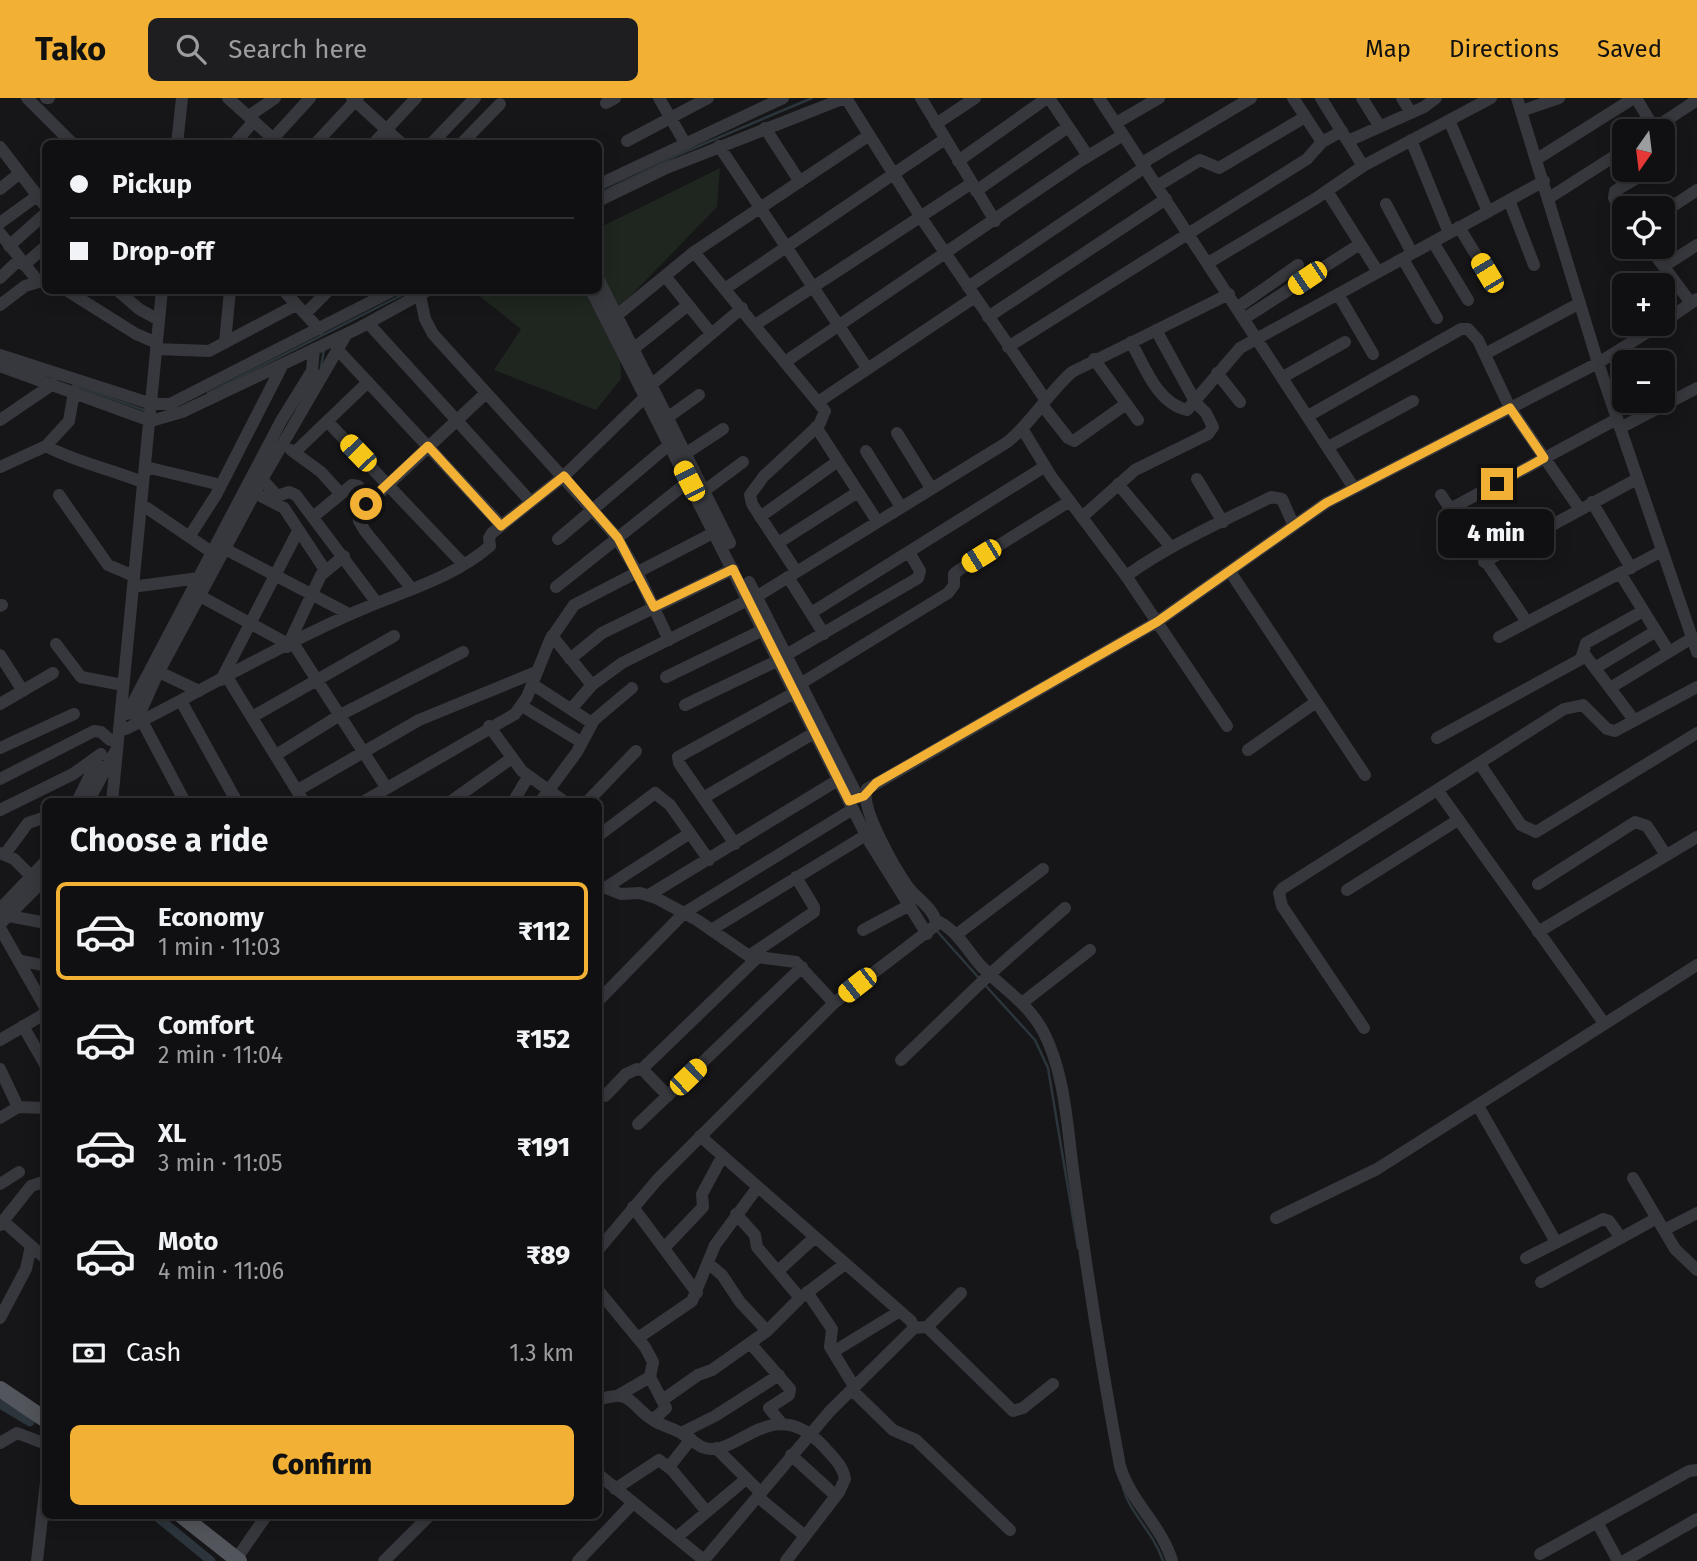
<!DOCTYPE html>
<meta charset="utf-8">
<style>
:root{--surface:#101012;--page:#1e1e20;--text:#f1f3f6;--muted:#9c9d9f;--line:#303032;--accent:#f2b134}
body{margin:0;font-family:"Fira Sans",sans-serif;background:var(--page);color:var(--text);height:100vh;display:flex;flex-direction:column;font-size:26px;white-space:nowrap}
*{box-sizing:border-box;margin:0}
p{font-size:23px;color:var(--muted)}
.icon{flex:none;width:38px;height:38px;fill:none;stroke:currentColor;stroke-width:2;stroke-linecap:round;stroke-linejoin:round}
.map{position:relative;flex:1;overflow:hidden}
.details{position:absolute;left:42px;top:700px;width:560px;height:721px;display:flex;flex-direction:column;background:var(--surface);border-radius:10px;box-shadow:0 4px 18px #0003,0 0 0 2px var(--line)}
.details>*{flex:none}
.top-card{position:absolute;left:42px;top:42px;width:560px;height:154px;border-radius:10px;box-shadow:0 4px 18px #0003,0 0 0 2px var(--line);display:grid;align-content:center;height:154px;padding:0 28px;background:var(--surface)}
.needle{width:46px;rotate:194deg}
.tools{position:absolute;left:1612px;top:21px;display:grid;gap:14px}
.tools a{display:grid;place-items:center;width:63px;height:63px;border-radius:10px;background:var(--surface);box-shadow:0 4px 18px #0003,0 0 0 2px var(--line);font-size:35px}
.end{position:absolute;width:32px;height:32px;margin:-16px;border:9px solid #f2b134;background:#111;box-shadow:0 0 0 4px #111}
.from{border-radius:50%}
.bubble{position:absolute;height:49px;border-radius:10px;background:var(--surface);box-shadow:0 4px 18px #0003,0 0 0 2px var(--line);font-size:23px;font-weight:800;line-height:49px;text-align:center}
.car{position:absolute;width:21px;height:42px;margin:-21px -10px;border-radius:9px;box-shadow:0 0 5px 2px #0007;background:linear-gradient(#f5c518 24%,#345 0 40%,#f5c518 0 76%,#345 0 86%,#f5c518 0)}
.top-card b{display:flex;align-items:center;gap:24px;height:66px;font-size:26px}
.top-card b+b{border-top:2px solid var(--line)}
.top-card i{width:18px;height:18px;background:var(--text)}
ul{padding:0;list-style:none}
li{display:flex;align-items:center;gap:21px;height:98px;margin:0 14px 10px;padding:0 14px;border:4px solid transparent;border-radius:10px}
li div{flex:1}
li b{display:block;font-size:26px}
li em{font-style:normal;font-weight:800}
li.active{border-color:var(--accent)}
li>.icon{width:63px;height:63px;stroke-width:1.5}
h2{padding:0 28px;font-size:32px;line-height:84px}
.pay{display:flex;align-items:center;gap:18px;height:77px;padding:0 28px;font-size:26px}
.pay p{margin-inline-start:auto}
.cta{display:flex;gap:14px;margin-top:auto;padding:14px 28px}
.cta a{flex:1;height:80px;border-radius:10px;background:var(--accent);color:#111;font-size:28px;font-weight:800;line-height:80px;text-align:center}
header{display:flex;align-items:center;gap:42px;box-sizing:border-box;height:98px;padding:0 35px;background:var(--accent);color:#111}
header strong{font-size:33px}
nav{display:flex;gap:38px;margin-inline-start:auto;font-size:24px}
.search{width:490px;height:63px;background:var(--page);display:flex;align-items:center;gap:18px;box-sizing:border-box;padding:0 24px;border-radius:10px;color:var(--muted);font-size:26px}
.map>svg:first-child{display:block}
</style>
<header>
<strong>Tako</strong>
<div class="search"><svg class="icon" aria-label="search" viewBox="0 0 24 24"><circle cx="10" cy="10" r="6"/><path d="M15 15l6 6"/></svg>Search here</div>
<nav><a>Map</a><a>Directions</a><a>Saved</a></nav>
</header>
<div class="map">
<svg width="1697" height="1463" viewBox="0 0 1697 1463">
<rect width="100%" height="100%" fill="#161618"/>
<path fill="#1e261f" d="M720,70L717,109L618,211L621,281L596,312L494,272L521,231L473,193L598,192L599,130Z"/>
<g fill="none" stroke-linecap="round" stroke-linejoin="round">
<path stroke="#2c353c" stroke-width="2.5" d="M598,96L680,56L812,0
M321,269L324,252
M73,287L144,312
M208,295L406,195
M936,832L978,879
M985,887L1035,942L1048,970L1078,1150
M1123,1390C1130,1416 1153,1433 1163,1463"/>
<path stroke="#2c353c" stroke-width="9" d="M0,1306L30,1324
M156,1418L211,1463"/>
<path stroke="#37383d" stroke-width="12" d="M27,0L73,46
M46,0H49
M228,0L279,46
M352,0L402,46
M659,0L685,45
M846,0L920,118L1045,301
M921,0L995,123
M1049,0L1088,58
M1099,0L1354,390
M1293,0L1322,44
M1321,0L1363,68
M1362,0L1380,29
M1402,0L1411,15
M1517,0L1598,265L1697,554
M1636,0L1654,30
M606,5L615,0
M1521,13L1559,0
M249,18L275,0
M1449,22L1488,114
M1116,25L1159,0
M936,26L975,0
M765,30L800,84
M1650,33L1697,2
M1411,42L1449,135
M627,43L708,0
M1348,43L1424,9L1436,0
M177,46L182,0
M234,46L254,23
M268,46L310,0
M315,46L358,0
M373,46L416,0
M431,46L475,0
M461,46L500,6
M719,48L867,270
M0,49L46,109
M1537,61L1634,0
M958,63L1047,0
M1142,65L1251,0
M598,87L783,0
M1157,88L1200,62L1219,70L1305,19
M0,91L20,75
M976,93L1068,29
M1327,93L1378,174
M1549,100L1624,52
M1509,102L1534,167
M598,103L664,71L845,0
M1386,106L1412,155
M1662,115L1697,92
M1624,116L1614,100L1615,93L1650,72
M0,125L37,98
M1459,129L1487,175
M0,135L37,182
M1433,144L1468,202
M9,148L46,115
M1649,149L1691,205
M694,154L825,313L819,327L764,378L750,397L752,406L796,473
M1403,161L1437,220
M1208,165L1315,101L1363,68L1491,0
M24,167L46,148
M1664,168L1697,147
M665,178L710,234
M0,180L20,161
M598,180L730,445
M968,189L1145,69
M726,190L945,41
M66,192L136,236L157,245
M117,192L139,211L159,222
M283,192L319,231
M591,192L869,743L927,836
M1338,196L1373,256
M420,197L425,221L433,236L615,437L637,474L669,542
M0,207L25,188L46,182
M1238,209L1298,167
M305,216L329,192
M616,218L694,154L868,38
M988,219L1166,101
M1245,220L1360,146
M368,225L531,404
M1662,225L1697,201
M755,227L972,85
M1131,244C1145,269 1157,305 1187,312L1240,250L1544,83
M225,245L230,192
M1008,249L1307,61L1322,44L1342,33
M156,251L209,253L296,207
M337,251L501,427
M632,252L688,207
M1485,256L1580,205
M0,257L152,306H170L394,192
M1094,261L1138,322
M785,264L1080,63L1123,37
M0,268L151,323L182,314L359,230L428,192
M1217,275L1240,304
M1283,279L1345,244
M650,288L742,210
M818,304L975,199
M1042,307L1068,340L1074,343L1126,306
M1308,318L1461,231H1468L1478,242L1510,310L1579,410
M667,320L699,297
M0,322L53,286
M327,323L463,466
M816,329L877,423
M1620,330L1697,290
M1023,332L1051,378L1126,478L1227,628
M897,335L931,390
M46,348L69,323L74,294
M1328,349L1413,303
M291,352L321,374L340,395
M866,353L901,409
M295,354L368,284
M685,356L723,331
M0,369L46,348C75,364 111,371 142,384
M150,370L221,387
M262,381L277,398L289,394L296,397L377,505
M1197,381L1223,424
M1118,386L1170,448
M704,393L743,364
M255,395L284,410L325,472
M59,397L108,467L134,478
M1441,397L1527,524
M1592,404L1631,470
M147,410L213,455
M1450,411L1617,321
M313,419L352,387L358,388L370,402
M760,419L838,363
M1082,419L1135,372L1208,336L1213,329L1206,315L1196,305L1156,232
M189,439L216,397L283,266
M558,441L670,346
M778,445L858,394
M225,451L349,516
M1484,464L1637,381
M1231,475L1365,677
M1620,475L1669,554
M1126,478C1171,446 1221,424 1271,399L1282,401L1293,426
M788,479L824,536
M749,484L858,699
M139,488L199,480
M556,489L689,383
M412,491L365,433L359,423L358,415L486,295
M200,498L288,546
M756,499L1006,345C1032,325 1047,296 1072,274L1229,196
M0,508L2,507
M811,515L1044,369
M552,538L592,587
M1499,539L1662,453
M293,545L386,689
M56,546L81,579L123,587
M287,549L321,477L344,458
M0,557L23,593
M786,557L918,480L920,473L909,454
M1585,557L1634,622
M570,561L602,535L733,471
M1595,570L1656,533
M159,574L199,593
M227,579L304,704
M666,579L763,532
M221,582L298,433
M532,586L592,625
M800,586L948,495L954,487V476L959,472L1070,403
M1610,590L1692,540
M181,603L237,704
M0,606L53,575
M685,607L777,563
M522,608L581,644
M571,611L592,587L622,565L748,502
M127,616L281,323L312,273L314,251
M252,619L394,538
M142,623L185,704
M135,626L156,579L264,378L346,237
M489,628L522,673L565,704
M126,631C201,593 274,550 351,516C397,495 451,482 490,448L489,440L492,435L564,378L645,299
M1437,640L1581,561L1586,545L1643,513
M0,650L74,616
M1248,652L1316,604
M276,657L340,617L463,554
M1480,666L1521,727L1536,734L1697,635
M0,681L94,633L101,634L110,642
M298,692L419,622L536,574
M1438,693L1604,925
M703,700L814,635
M77,704L97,663
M88,704L117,650
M112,704L162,192
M363,704L515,616L527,599L550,542L574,507L715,434
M450,704L512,660
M513,704L528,679
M540,704L577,654L594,622L632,590
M587,704L636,653
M0,712L73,676L101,656
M598,738L655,695L670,707L709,762
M735,746L679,665L678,659L794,595
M0,755L14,761L32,779
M5,756L28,725L46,719
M1538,786L1635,724L1647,728L1666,757
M598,787L621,796L640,795L656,800L697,822L749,858L796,864L834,905
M605,790L690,735
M1347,792L1458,722
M649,797L838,682
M0,811L46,763
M9,818L46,825
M937,823C956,831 967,852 981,868C1002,890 1028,905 1043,933C1066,977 1067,1031 1074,1079C1087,1175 1102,1272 1120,1368C1130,1403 1162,1428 1172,1463
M0,826L46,780
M0,830L46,911
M711,832L866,737
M863,832L908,808
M1538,834L1697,739
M956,837L1043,771
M749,858L814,814V809L796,779
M18,862L46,868
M598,903L684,815L853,711
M1022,905L1090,852
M23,928L46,968
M1364,930L1282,808L1279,795L1283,790L1564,611L1583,607L1607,631L1615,633L1697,589
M0,942L46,915
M901,962L990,876L1065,810
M0,971L18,1009
M641,972L756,861
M605,998L626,976L637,971L644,973L668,998
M1478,1008L1556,1144
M0,1020L18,1009L46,1010
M638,1026L802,869
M700,1038L911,1223L914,1230L830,1313L704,1462
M1633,1080L1675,1151L1697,1172
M0,1086L19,1074
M633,1109L697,1195
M736,1116L755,1137L757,1149L800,1200
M1276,1120L1377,1071L1697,867
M3,1123L46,1161
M0,1127L31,1088L46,1083
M1664,1132L1697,1115
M664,1150L703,1109L702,1096L722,1059
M598,1152L657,1082L834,905L936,827C937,813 916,800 908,789C896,772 859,709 867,691L1157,524L1326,405L1598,265L1661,226
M1526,1160L1603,1121L1609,1123L1621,1140
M708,1165L722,1177L740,1204L767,1233
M778,1173L814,1140
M1541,1184L1657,1120
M598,1192L645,1249L653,1264L650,1279L619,1297
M807,1194L832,1231L830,1249L855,1290
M0,1220L26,1171L31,1148
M927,1229L961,1195
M914,1230L927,1229L1013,1313L1023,1310L1053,1286
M638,1240L692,1203L715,1147L757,1090
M750,1245L790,1291L789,1297L769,1310L782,1326
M833,1254L900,1213
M650,1279L666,1310L653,1322
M852,1292L893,1332L916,1342L1010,1432
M664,1301L698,1277L712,1272L767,1233L800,1200L845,1166
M598,1302C633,1290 629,1307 653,1322C660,1327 670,1329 677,1333C685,1337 692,1343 700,1348C735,1367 770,1289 825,1350C833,1359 843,1368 845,1381L839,1394L786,1463
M681,1335L715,1318L779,1277
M0,1345L17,1335L46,1346
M716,1350L761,1395
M791,1357L836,1398
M669,1369L691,1341
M598,1376L705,1463
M615,1391L659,1362L672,1372L707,1414
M758,1399L805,1438
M1597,1424L1618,1463
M677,1439L746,1381
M1540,1456L1689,1373L1697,1372
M237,1460L266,1418
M37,1463L46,1384
M384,1463L429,1418
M578,1463L632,1406
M1624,1463L1697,1421"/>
<path stroke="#53555c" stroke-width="16" d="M0,1291L46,1322
M182,1418L239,1463"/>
</g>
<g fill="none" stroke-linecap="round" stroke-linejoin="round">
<path stroke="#f2b134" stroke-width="9" d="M366,406L428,348L501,428L564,378L618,440L654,509L733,471L849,703L864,698L876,685L1157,524L1326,405L1510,310L1544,360L1497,386"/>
</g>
</svg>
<div class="tools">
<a><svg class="needle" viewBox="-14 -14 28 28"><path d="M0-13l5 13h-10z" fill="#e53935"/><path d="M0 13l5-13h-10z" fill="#9c9d9f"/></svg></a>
<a><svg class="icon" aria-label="locate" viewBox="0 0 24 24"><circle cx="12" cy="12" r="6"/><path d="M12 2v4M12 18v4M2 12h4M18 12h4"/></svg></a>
<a>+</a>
<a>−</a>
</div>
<i class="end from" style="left:366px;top:406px"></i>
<i class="end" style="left:1497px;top:386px"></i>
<div class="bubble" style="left:1438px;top:411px;width:116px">4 min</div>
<i class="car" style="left:1487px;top:175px;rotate:329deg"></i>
<i class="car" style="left:1307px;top:180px;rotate:236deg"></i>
<i class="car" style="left:358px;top:355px;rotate:316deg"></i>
<i class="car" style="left:689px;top:383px;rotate:333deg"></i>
<i class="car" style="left:981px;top:458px;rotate:238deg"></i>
<i class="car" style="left:857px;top:887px;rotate:232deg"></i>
<i class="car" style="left:688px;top:979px;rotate:46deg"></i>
<div class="top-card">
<b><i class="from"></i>Pickup</b>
<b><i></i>Drop-off</b>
</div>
<section class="details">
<h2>Choose a ride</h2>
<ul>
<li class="active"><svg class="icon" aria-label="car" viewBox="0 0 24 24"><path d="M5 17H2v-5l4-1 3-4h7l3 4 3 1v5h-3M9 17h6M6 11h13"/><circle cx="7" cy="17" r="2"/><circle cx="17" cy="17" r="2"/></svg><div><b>Economy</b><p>1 min · 11:03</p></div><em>₹112</em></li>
<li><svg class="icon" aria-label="car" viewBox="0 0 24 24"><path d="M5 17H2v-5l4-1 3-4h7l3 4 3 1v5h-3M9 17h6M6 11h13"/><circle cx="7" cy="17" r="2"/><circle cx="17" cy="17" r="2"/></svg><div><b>Comfort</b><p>2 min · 11:04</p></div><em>₹152</em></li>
<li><svg class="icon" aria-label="car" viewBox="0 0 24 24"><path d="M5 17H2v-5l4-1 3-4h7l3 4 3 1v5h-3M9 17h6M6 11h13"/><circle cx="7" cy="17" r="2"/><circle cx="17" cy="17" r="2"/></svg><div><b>XL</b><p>3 min · 11:05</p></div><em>₹191</em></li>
<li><svg class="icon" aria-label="car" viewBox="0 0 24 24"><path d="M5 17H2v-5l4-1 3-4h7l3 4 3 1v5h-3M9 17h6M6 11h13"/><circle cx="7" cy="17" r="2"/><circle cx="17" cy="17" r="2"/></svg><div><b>Moto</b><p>4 min · 11:06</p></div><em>₹89</em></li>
</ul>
<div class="pay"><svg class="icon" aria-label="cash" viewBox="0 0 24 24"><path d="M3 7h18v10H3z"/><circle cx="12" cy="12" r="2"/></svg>Cash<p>1.3 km</p></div>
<div class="cta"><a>Confirm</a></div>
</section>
</div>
